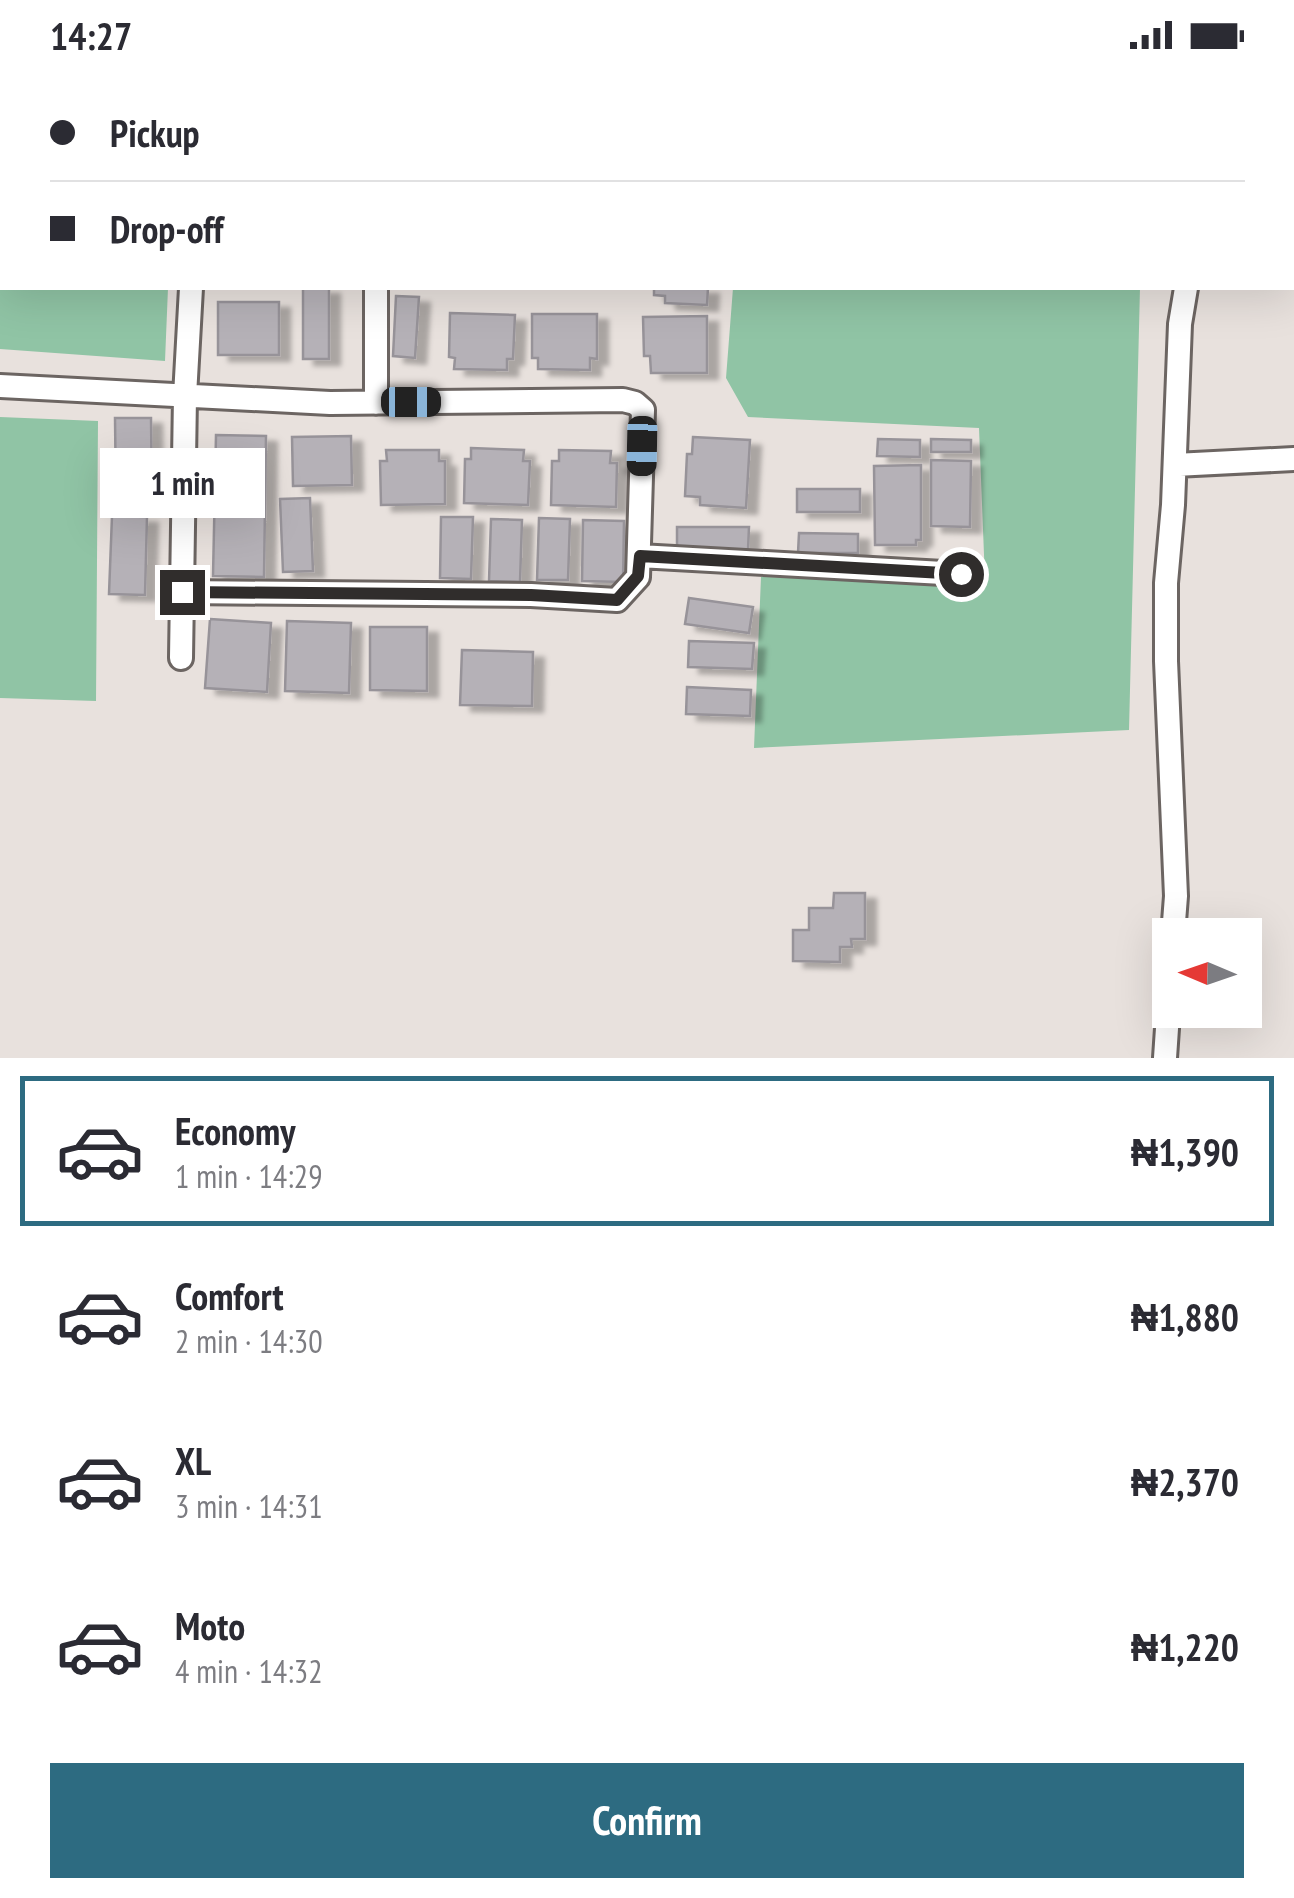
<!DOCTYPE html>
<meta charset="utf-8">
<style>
:root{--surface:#fff;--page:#f7f7f7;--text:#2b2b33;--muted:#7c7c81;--line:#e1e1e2;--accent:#2d6b81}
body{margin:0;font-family:"PT Sans Narrow",sans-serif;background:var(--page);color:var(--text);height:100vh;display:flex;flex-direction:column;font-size:38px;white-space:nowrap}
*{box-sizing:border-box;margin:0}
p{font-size:32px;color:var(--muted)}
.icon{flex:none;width:55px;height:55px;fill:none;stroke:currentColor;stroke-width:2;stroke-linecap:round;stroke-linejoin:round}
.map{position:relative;height:988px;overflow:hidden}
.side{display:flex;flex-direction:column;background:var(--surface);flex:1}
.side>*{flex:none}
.guide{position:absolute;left:0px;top:0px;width:1295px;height:220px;box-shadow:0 10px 40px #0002;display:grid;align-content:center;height:220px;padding:0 50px;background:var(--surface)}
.needle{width:65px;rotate:272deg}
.tools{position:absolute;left:1152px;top:848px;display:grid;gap:20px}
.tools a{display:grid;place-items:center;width:110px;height:110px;border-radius:0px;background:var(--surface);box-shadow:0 10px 40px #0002;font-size:50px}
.end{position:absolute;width:45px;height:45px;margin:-22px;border:12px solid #302d2c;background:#fff;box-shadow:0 0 0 5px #fff}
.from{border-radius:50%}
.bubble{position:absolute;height:70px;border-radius:0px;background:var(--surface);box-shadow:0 10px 40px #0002;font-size:32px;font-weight:600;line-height:70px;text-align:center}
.car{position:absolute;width:30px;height:60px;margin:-30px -15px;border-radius:12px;box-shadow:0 0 8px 2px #0007;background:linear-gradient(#222 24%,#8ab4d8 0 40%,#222 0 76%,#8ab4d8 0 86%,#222 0)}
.guide b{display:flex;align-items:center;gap:35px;height:95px;font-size:38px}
.guide b+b{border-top:2px solid var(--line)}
.guide i{width:25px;height:25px;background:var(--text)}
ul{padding:18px 0 0;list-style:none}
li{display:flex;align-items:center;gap:30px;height:150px;margin:0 20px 15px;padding:0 30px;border:5px solid transparent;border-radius:0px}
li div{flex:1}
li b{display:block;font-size:38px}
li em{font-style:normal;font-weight:600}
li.selected{border-color:var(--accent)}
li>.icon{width:90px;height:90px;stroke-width:1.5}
.action{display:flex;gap:20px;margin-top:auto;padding:20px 50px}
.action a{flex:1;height:115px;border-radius:0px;background:var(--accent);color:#fff;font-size:40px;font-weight:600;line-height:115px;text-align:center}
.status{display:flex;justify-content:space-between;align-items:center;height:70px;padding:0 50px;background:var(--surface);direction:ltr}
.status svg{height:28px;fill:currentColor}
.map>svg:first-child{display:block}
</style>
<div class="status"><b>14:27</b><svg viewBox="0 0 49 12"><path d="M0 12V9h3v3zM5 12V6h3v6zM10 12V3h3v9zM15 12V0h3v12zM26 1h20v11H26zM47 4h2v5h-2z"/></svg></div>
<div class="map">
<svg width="1294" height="988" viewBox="0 0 1294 988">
<defs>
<filter id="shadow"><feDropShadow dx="11" dy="6" stdDeviation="2.5" flood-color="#0004"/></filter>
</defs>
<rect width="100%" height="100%" fill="#e8e1dd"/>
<path fill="#90c4a5" d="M0,0H780L794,2H2V218H168L165,291L0,279Z
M733,218H1140L1129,660L754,678L761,507L985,510L979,358L748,347L726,308Z
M0,347L98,351L96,631L0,628Z"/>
<path fill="#b5b1b7" stroke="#979399" stroke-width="2.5" filter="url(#shadow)" d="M303,218H329V289H303Z
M654,218H708L707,235L665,233V226L654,225Z
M396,226L419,227L415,288L393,286Z
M218,232H279V285H218Z
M450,243L515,245L513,289H507V300L454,299L455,288L449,287Z
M532,244H597V289L590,288V300L538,299V288H532Z
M707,246V303H651L650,286H644L643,247Z
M115,348H151L152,430L116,431Z
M216,365L266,366L264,507L213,506Z
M351,366L352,415L293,416L292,367Z
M693,367L750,370L746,438L700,435V427L685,426L687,384H692Z
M878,369L920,370V387L877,386Z
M931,369L971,370V382H931Z
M471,378L524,380L523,391H530L528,435L464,433L465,389H471Z
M386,380H439V391H445V434L381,435L380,391H387Z
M559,380L611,381L610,393H617L616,437L551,435L552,391H559Z
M931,390L971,391L970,457L931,456Z
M921,395V470H916V475H875L874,396Z
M797,419H860V442H797Z
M310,428L313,501L283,502L280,429Z
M112,446L147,447L145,525L109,524Z
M441,447H473L471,509L440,508Z
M539,448L570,449L568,510H537Z
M491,449L522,450L520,512L489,511Z
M583,450L624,451L623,512L582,511Z
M677,457H749L748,480H677Z
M799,463L858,464V483H798Z
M689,528L753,537L749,563L685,554Z
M210,549L271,553L267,622L205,618Z
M287,551L351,553L349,623L285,621Z
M370,557H427V621L370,620Z
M689,571L754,573L752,599L688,597Z
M462,580L533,582L532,636L460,635Z
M687,617L751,620L750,646L686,644Z
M834,823H865V869H851L852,877H840V892L793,891V860H809V838H833Z"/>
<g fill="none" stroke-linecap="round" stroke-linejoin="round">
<g stroke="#6c6562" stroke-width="28">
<path id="minor" d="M924,0L939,2
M1143,0L1159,2
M1292,24H1294
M1292,51L1294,52
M376,218V333
M0,316L330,333L623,330L635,333L643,340L638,507L617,530L531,525L182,522
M1175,395L1294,389
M639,486L961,504
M181,588L185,326L191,218
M1173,865L1176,826L1166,591V513L1173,435L1180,254L1186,218
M1165,988L1170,914"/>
</g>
<use href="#minor" stroke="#fff" stroke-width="22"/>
</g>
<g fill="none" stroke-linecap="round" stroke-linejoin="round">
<path stroke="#302d2c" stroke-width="12" d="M182,522L531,525L617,530L638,506L640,486L961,504"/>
</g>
</svg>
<div class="tools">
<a><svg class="needle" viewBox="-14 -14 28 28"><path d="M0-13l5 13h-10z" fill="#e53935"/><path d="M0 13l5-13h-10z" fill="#7c7c81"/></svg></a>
</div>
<i class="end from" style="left:961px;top:504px"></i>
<i class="end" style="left:182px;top:522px"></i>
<div class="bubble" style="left:100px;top:378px;width:165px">1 min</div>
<i class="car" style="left:411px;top:332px;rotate:90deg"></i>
<i class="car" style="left:642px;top:376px;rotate:181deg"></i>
<div class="guide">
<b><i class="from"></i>Pickup</b>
<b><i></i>Drop-off</b>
</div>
</div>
<section class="side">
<ul>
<li class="selected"><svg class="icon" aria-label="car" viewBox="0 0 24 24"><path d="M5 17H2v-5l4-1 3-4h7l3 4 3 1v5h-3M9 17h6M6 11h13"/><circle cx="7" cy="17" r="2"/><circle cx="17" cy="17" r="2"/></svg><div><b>Economy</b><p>1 min · 14:29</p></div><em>₦1,390</em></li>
<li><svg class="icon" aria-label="car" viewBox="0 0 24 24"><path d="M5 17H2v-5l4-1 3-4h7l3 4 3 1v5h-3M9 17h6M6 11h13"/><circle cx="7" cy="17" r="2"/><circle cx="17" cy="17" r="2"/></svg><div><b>Comfort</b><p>2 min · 14:30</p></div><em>₦1,880</em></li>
<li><svg class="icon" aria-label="car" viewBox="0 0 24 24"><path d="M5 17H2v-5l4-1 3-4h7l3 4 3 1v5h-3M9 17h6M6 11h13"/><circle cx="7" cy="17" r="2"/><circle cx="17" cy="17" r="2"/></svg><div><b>XL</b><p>3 min · 14:31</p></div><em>₦2,370</em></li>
<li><svg class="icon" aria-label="car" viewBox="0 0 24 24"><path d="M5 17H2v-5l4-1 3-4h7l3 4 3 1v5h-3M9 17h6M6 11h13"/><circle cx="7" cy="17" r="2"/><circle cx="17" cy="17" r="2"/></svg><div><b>Moto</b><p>4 min · 14:32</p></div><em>₦1,220</em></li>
</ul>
<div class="action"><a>Confirm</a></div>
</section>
